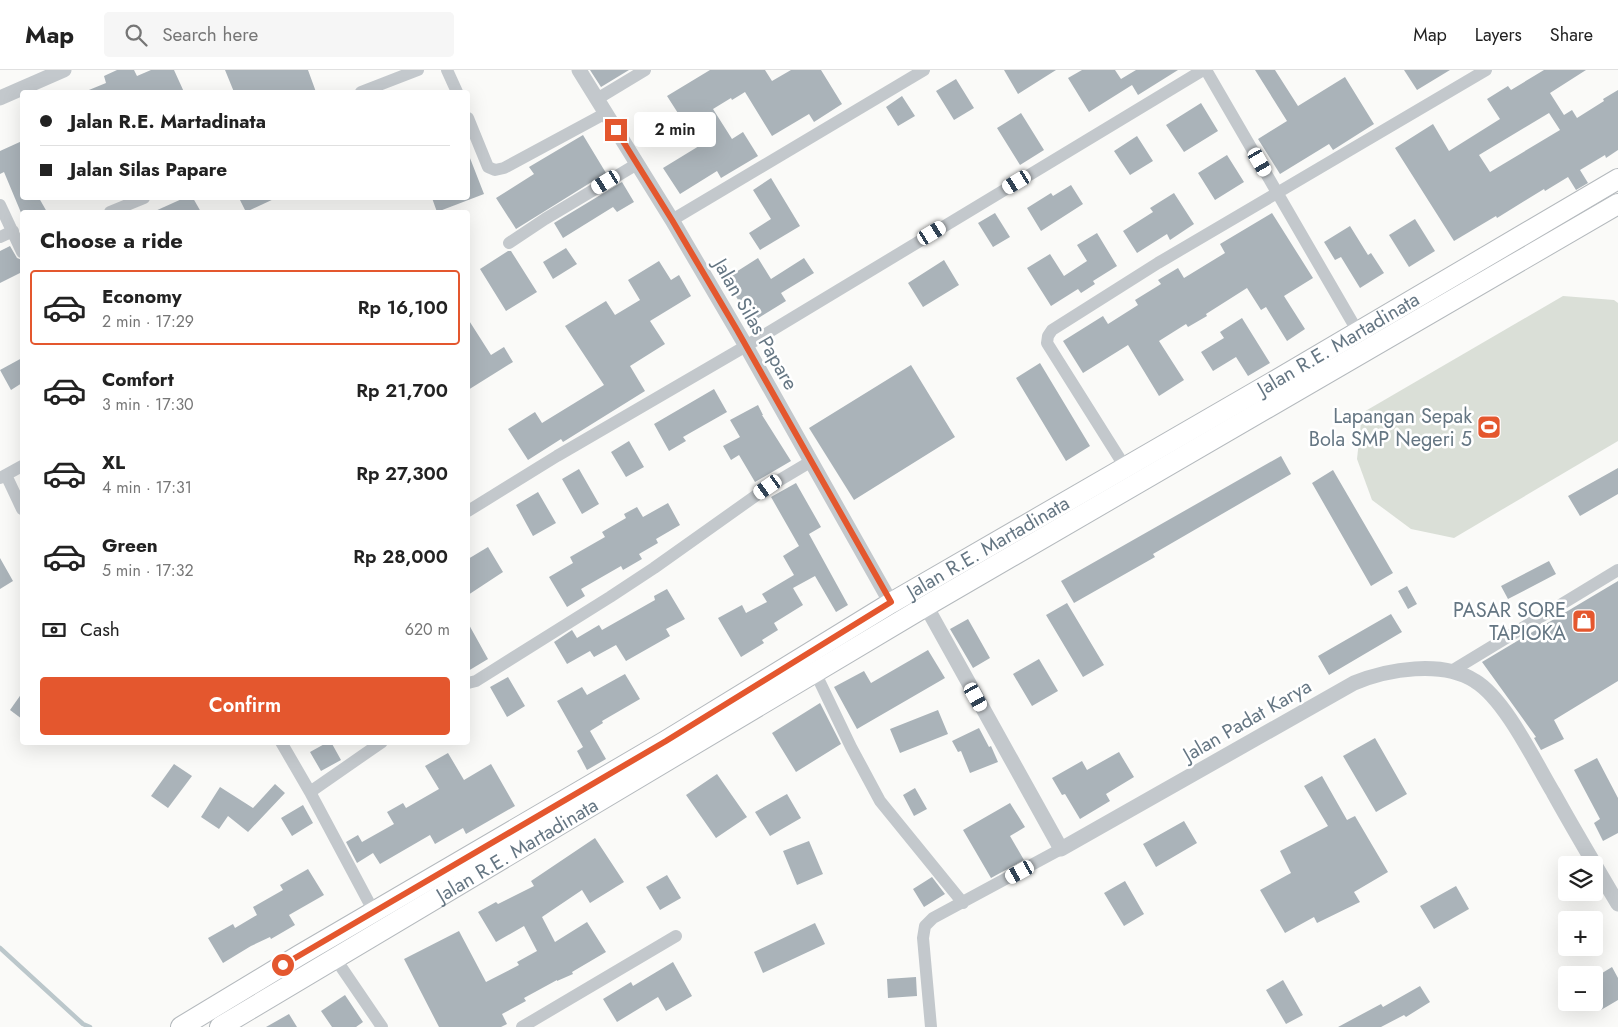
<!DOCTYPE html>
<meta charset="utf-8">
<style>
:root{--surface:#fff;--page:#f6f6f6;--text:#222;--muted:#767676;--line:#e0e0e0;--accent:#e4572e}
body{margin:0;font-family:Jost,sans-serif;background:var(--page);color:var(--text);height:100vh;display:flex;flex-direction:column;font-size:19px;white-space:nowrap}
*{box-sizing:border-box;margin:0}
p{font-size:16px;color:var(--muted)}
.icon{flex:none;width:28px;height:28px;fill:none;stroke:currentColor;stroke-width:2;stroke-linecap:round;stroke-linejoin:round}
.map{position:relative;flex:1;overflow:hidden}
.sheet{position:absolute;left:20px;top:140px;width:450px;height:535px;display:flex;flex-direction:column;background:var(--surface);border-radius:5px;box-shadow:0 5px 20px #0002}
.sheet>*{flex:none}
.banner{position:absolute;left:20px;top:20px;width:450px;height:110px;border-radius:5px;box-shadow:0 5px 20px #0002;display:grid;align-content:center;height:110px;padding:0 20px;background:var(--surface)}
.controls{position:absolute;left:1558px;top:786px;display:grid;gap:10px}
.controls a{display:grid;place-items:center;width:45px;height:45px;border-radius:5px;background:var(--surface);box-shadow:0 5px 20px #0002;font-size:25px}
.end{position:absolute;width:22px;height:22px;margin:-11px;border:6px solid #e4572e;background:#fff;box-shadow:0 0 0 2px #fff}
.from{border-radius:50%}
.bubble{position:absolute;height:35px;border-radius:5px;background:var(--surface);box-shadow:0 5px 20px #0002;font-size:16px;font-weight:600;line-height:35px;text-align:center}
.car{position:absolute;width:15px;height:30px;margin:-15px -8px;border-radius:6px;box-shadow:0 0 4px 1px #0007;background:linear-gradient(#fff 24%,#345 0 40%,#fff 0 76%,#345 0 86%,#fff 0)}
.banner b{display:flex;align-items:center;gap:18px;height:48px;font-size:19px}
.banner b+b{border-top:1px solid var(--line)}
.banner i{width:12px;height:12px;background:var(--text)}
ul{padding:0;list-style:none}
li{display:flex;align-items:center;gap:15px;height:75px;margin:0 10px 8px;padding:0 10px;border:2px solid transparent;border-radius:5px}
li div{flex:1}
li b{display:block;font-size:19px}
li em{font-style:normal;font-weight:600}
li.on{border-color:var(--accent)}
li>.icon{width:45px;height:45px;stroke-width:1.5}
h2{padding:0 20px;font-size:22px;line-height:60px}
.pay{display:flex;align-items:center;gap:12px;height:55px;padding:0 20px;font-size:19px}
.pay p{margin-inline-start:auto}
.primary-button{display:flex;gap:10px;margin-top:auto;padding:10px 20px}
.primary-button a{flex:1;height:58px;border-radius:5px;background:var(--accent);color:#fff;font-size:20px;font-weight:600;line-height:58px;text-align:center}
header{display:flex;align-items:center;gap:30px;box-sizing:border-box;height:70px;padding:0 25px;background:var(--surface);border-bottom:1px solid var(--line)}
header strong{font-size:24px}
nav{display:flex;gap:28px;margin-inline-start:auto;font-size:18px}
.search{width:350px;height:45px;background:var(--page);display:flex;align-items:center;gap:12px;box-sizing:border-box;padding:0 18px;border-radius:5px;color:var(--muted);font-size:19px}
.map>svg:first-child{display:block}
</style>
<header>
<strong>Map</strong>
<div class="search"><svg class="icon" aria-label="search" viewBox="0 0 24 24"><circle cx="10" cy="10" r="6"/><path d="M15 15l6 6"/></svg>Search here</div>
<nav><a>Map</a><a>Layers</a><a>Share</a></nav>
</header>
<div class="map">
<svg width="1618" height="957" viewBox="0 0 1618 957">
<rect width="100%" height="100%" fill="#fafaf8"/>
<path fill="#dadfd7" d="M1563,226L1614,230L1618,233V371L1454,468L1411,459L1372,430L1357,389L1362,343Z"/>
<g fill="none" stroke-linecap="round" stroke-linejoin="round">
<path stroke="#bbc7cb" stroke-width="4.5" d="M0,878L83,954L90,957"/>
</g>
<path fill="#aab3b9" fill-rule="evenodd" d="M117,0H134L137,6L151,0H174L184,22H84L106,13L104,6Z
M225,0H308L316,22H234Z
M590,0H629L601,17Z
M710,0H765L772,11L791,0H821L842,34L814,52L809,44L772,66L745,22L732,30L731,28L713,39L732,69L743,62L758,86L721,108L717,101L680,124L663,98L699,76L667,26Z
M1004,0H1056L1018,24Z
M1082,0H1115L1121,9L1136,0H1178L1138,25L1132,15L1089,42L1068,8Z
M1255,0H1275L1298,36L1345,7L1374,54L1333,80L1329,74L1280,104L1258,69L1287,51Z
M1404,0H1450L1417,20Z
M1544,0H1586L1550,23L1564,45L1572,40L1577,48L1604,31L1603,29L1618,20V80L1606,88L1605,85L1580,100L1588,113L1576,120L1568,107L1545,121L1544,119L1497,148L1496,146L1454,171L1395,78L1433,54L1449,81L1500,49L1487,29L1508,16L1511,20ZM1549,43L1560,60L1490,102L1479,85Z
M956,9L974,38L954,50L936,21Z
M902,26L915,46L898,56L886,37Z
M1201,33L1218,61L1184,82L1166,55Z
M1021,43L1044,80L1020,95L997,58Z
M583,65L606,103L516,159L496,128L534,104L529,97Z
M1137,66L1153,91L1130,105L1114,81Z
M22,71V128H39L47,142H22V145L4,102L0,104V81Z
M468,83L484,124L437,142L432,128H468Z
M1227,85L1244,112L1215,130L1198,103Z
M771,108L800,156L760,180L749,163L771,149L753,120Z
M622,112L634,132L617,142L613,137L563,168L554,153Z
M1071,115L1083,134L1041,161L1027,138L1051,123L1053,126Z
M1174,123L1194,154L1170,170L1167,164L1137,183L1123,161L1153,142L1150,138Z
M184,128H193L201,142H153Z
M239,128H276L246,142Z
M995,143L1010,167L993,177L978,153Z
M1272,143L1313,208L1284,226L1305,259L1287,271L1266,237L1261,240L1247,218L1206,244L1207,246L1188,257L1186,254L1159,271L1184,310L1159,326L1128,275L1083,303L1063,271L1103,246L1108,254L1138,235L1135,230L1161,214L1158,210L1178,198L1184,208L1225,183L1220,174Z
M1415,149L1435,181L1409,197L1389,165Z
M1350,156L1368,185L1371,183L1384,203L1360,218L1341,187L1335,190L1324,172Z
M1097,163L1117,196L1093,211L1095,214L1081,223L1078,219L1051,236L1027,198L1050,184L1064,206L1087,191L1077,175Z
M10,176L17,188L22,190V202L0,213V181Z
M566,178L577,194L553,209L543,192Z
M508,181H511L537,222L506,241L480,199Z
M758,188L771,209L804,188L814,203L781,223L786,231L752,252L725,209Z
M944,190L959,215L923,237L908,213Z
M659,191L671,210L679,205L691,226L650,251L665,274L630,296L645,321L563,372L561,369L528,390L508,359L535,342L542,353L604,315L565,256L606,231L615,245L640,230L628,210Z
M1242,248L1270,293L1248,306L1236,287L1213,301L1201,282L1224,268L1220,262Z
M468,249L491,285L504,277L513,292L468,320Z
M22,288V313L11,320L0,300Z
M1040,293L1090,376L1066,391L1016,308Z
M911,295L955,367L854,430L809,358Z
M714,319L727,342L683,367L686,371L669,381L654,354Z
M758,335L763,345H762L791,391L755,412L739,385L731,390L723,376L740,367L730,350Z
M629,371L644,397L626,407L611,382Z
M1281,386L1291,404L1153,484L1155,487L1074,533L1061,511Z
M1618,398V424L1580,446L1568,426Z
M579,399L599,434L582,444L562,409Z
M1333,400L1393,503L1371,516L1312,413Z
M796,413L821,457L809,464L848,535L836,542L815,506L793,518L803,535L774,553L778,560L762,570L764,573L741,587L718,548L742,535L746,543L767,532L762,524L794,505L783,486L799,476L771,427Z
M538,422L556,453L533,466L516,435Z
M668,433L680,455L656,469L658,473L639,484L642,489L623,500L621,496L581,519L585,526L567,537L549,507L573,493L570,487L605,467L602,462L626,448L624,444L637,437L643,447Z
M488,477L503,502L468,525V489Z
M0,488L13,511L0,519Z
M1549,491L1556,504L1508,529L1501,516Z
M1618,511V611L1554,650L1564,669L1541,680L1534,668L1536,667L1482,592Z
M1407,516L1417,534L1408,539L1398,521Z
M667,519L685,549L666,559L670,566L626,591L616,575L594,587L590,581L567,594L554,572L572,560L577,568L599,555L602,560L655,530L654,526Z
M1067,533L1104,595L1083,607L1046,545Z
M1391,544L1402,562L1329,605L1318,586Z
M968,549L990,588L973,598L950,559Z
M468,553L488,589L468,601Z
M928,580L945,608L857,659L834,617L864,601L871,613Z
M1039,589L1058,621L1032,636L1013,604Z
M625,604L640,629L602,651L603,653L590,661L606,689L587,700L577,681L583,677L557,631L582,617L587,625Z
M508,607L525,636L507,647L490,617Z
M22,623V649L10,640Z
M820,633L841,674L796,702L772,663Z
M938,640L948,664L900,683L890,659Z
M979,658L989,677L991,676L998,692L970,703L961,681L958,682L952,671Z
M1375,668L1407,724L1376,742L1343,686Z
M328,672H331L341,690L321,701L310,682Z
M1119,682L1134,707L1106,724L1110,731L1080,749L1065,724L1062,725L1052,708L1082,691L1087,700Z
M448,683L464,710L491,694L515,736L466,764L463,758L435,774L430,765L380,794L373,783L357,793L346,772L358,765L362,772L394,754L387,742L403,733L406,738L439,719L425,696Z
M1597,688L1618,728V763L1603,771L1594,753L1600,749L1574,700Z
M174,694L192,706L168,738L151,726Z
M717,704L747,747L716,768L686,725Z
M1322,706L1347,750L1355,746L1388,802L1354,822L1360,832L1317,853L1314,847L1285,863L1260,820L1291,803L1280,781L1328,756L1304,716Z
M275,714L285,723L248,762L228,746L219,759L201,747L220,717L253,738Z
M915,718L927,739L914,746L903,725Z
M787,724L801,748L770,766L755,742Z
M1010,733L1025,757L1010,766L1024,790L991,808L963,760Z
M303,735L313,753L292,766L281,748Z
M1184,751L1197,773L1156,797L1143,774Z
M595,768L624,812L590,833L582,820L542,847L555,872L587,852L606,882L572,902L573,904L557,911V910L524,928L526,931L502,944L507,954L501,957H439L404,889L459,861L486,912L519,895L517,892L537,881L524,856L496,872L478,842L496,832L498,834L534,816L531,811Z
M809,771L823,804L797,815L783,781Z
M308,799L324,825L289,845L295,855L271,869L270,867L251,876L223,893L208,868L233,854L235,858L257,845L253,837L283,820L280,815Z
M667,805L681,828L660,840L646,817Z
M932,807L945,824L924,837L913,819Z
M1125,811L1144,844L1124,856L1104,823Z
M1456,816L1469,839L1434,859L1420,836Z
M815,853L825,874L763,903L754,882Z
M673,892L692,926L666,941L658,927L617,952L603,929L631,912L633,916Z
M1612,897L1618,908V930L1601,940L1594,928V908Z
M916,907L917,926L888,928L887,909Z
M1283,910L1303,945L1286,954L1266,920Z
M1420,916L1430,932L1406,947L1404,945L1381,957H1338L1381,934L1383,937Z
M345,925L363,952L356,957H332L321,941Z
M289,944L297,957H266Z"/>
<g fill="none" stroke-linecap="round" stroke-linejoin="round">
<g stroke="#b4b9bd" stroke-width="22">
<g id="trunk">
<path id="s1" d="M181,957L300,885L666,671L891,533L1273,312L1618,109"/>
<path id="s2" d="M220,957L926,536L1618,134"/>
</g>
</g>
<path stroke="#c3c8cc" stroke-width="12" d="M447,0L457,22
M1206,0L1358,262
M361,22L418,0
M597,29L645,0
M468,48L488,97L495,100L504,98L606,43
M0,135L22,182
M110,142L144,128
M672,150L924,0
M0,167L13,161
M509,173L545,149L637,94
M1125,397L1047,273L1048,266L1052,260L1158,193L1486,0
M6,405L22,439
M0,408L22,396
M468,441L557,386L746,276L1203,0
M815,602L851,677L880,731L963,833
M1450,602L1618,500
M468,613L476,611L610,527L654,498L768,417L810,392
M281,672L310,722L374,842
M310,722L382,672
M335,888L382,957
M522,957L676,866
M931,957L923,868L925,856L933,848L1061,779"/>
<path stroke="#c3c8cc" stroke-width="15" d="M579,0L672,150L746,276L891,533
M0,28L64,0
M926,536L1061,779L1354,613C1388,599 1442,590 1475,611C1505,629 1535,692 1553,722C1574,760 1596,797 1618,834"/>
<use href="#trunk" stroke="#fff" stroke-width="20"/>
</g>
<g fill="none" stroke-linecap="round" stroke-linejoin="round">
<path stroke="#e4572e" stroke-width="6" d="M283,895L666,671L891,532L737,260L672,150L616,60"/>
</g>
<defs>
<g id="stadium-square" transform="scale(1.25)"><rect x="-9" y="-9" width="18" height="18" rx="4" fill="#e4572e" stroke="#fff"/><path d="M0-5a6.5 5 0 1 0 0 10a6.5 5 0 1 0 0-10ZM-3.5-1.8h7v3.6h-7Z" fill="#fff"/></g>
<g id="shop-square" transform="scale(1.25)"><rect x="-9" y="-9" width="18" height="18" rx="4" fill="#e4572e" stroke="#fff"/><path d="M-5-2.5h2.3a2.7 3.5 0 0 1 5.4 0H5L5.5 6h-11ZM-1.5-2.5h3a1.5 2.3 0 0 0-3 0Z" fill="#fff"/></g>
</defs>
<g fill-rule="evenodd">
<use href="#stadium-square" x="1489" y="357"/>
<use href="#shop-square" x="1584" y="551"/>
</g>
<g text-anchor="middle" stroke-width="5" stroke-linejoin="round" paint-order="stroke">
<g font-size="20" fill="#657683" stroke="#fff">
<text transform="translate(756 254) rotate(60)" y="7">Jalan Silas Papare</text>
<text dy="7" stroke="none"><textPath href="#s1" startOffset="1344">Jalan R.E. Martadinata</textPath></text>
<text dy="7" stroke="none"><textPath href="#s1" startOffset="939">Jalan R.E. Martadinata</textPath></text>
<text transform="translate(1247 650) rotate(-30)" y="7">Jalan Padat Karya</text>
<text dy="7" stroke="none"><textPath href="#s2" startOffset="346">Jalan R.E. Martadinata</textPath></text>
</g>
<g font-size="20" fill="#657683" stroke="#fff" text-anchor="end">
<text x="1472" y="353">Lapangan Sepak<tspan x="1472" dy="23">Bola SMP Negeri 5</tspan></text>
<text x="1566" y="547">PASAR SORE<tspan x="1566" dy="23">TAPIOKA</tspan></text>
</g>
</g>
</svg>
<div class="controls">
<a><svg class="icon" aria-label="layers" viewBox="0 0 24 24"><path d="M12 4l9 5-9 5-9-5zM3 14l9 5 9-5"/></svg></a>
<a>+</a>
<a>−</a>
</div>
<i class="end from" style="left:283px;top:895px"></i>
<i class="end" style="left:616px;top:60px"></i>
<div class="bubble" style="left:634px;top:42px;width:82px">2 min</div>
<i class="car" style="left:1260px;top:92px;rotate:150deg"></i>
<i class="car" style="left:606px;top:112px;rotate:239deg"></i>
<i class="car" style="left:1017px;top:112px;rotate:239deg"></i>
<i class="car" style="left:932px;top:163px;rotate:59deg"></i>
<i class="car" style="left:768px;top:417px;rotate:235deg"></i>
<i class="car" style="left:976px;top:627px;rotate:151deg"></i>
<i class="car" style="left:1020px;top:802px;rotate:241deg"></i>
<div class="banner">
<b><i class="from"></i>Jalan R.E. Martadinata</b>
<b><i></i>Jalan Silas Papare</b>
</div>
<section class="sheet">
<h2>Choose a ride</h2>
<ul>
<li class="on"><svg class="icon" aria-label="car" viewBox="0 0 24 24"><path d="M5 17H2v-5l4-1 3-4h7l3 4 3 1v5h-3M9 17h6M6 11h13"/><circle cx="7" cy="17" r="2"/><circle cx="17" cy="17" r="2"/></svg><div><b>Economy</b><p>2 min · 17:29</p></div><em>Rp 16,100</em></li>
<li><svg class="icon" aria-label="car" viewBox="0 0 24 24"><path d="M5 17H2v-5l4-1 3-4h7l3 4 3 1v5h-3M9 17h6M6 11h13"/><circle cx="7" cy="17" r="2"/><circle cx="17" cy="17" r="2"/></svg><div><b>Comfort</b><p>3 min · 17:30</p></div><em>Rp 21,700</em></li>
<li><svg class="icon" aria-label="car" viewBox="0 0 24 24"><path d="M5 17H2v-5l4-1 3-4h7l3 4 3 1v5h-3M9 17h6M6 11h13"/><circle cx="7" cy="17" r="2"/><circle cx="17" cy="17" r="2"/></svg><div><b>XL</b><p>4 min · 17:31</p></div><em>Rp 27,300</em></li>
<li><svg class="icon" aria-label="car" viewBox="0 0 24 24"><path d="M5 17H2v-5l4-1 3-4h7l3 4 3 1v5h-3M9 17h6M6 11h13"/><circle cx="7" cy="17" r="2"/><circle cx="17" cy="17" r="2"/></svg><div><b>Green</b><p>5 min · 17:32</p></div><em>Rp 28,000</em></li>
</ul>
<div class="pay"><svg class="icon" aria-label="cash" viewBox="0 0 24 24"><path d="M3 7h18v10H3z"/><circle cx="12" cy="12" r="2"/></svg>Cash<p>620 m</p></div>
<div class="primary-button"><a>Confirm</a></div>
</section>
</div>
